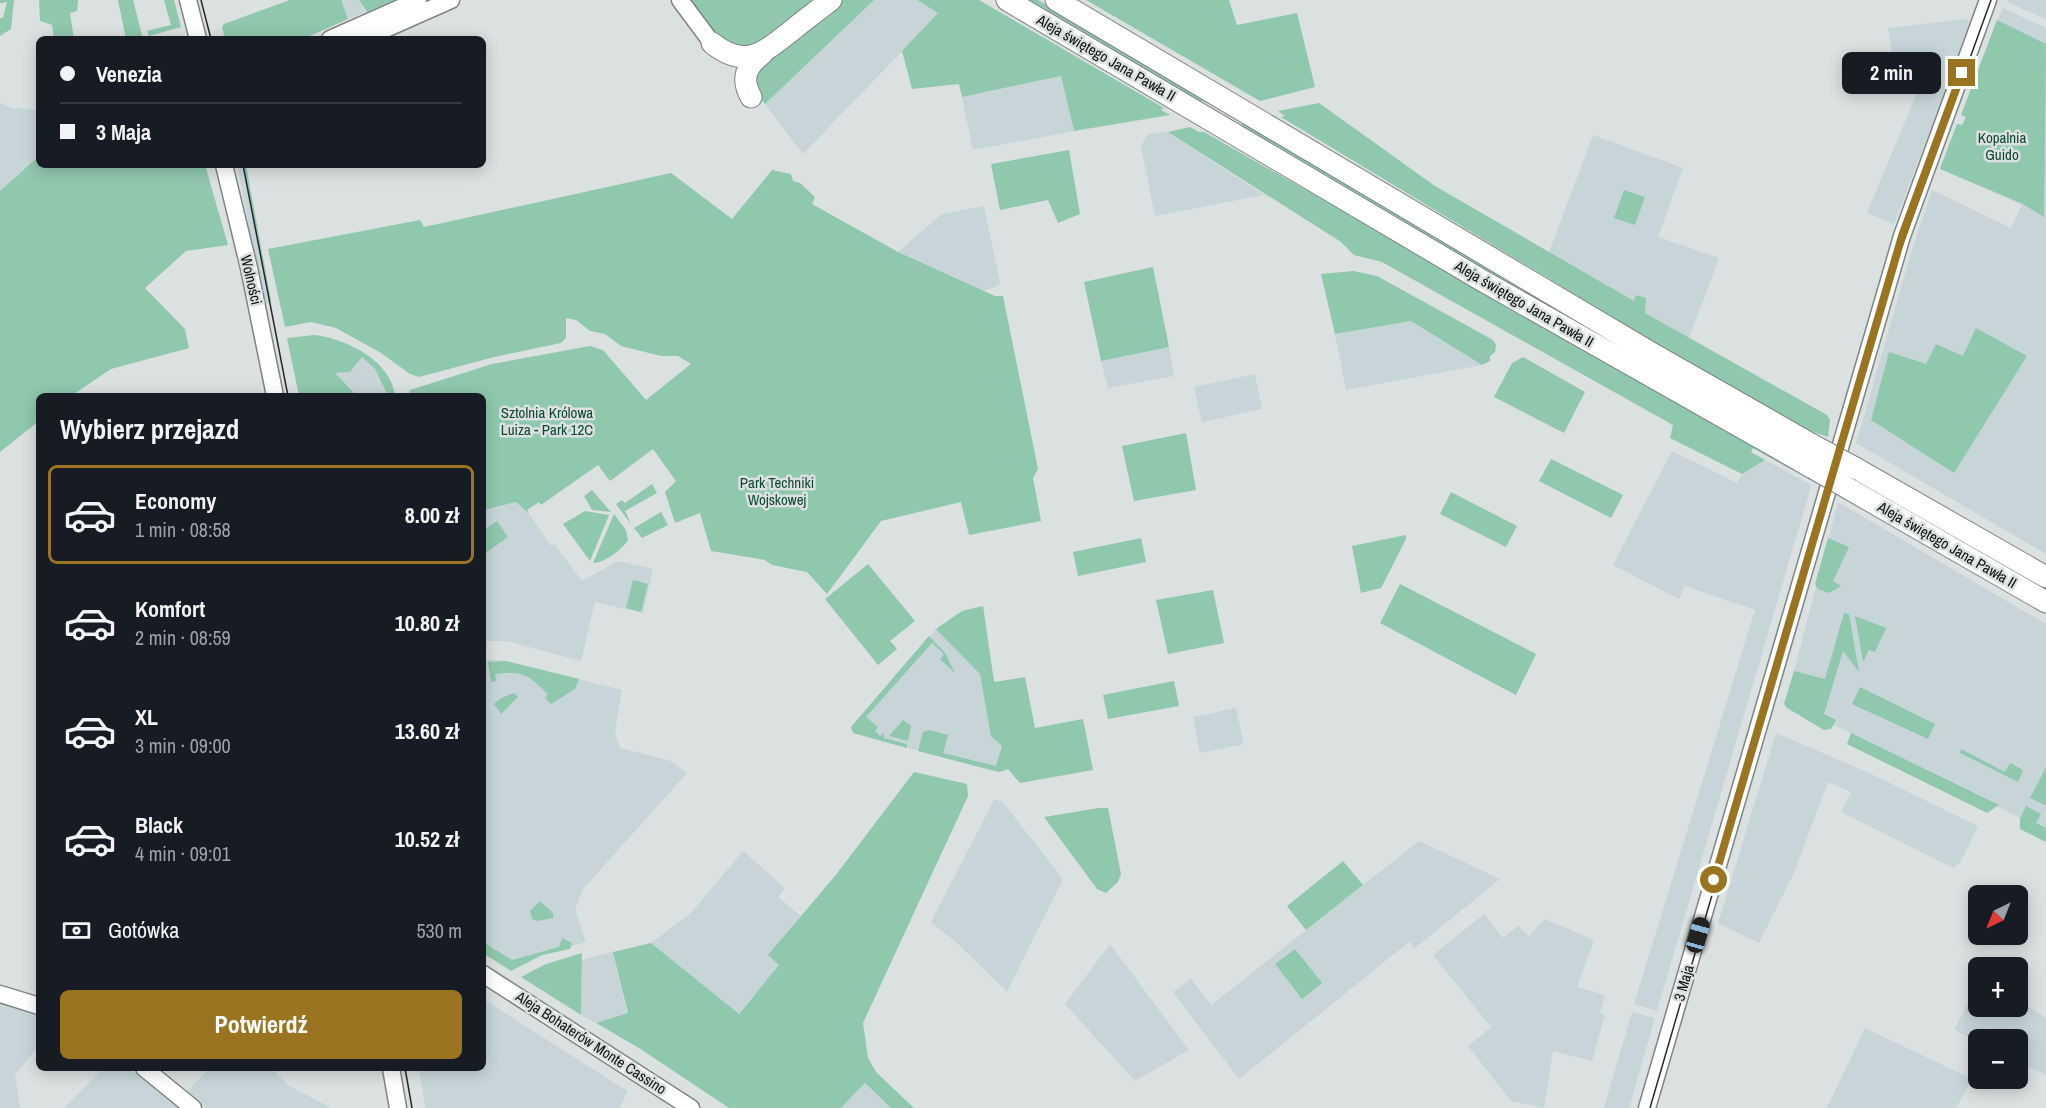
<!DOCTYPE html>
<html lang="pl">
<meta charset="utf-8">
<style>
:root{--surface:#171b24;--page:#242831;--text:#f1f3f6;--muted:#9ea1a6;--line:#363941;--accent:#9a7420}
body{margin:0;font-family:"Archivo Narrow",sans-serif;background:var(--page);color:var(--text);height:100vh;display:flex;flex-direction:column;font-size:22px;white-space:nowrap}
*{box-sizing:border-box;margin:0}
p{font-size:20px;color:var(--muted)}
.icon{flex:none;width:33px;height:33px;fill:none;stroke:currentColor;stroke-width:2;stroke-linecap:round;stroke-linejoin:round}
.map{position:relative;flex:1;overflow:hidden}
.panel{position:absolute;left:36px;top:393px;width:450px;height:678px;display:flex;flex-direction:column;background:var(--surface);border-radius:9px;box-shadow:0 3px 15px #0003}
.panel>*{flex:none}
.hud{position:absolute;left:36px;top:36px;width:450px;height:132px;border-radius:9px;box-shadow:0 3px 15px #0003;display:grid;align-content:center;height:132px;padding:0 24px;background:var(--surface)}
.needle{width:39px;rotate:223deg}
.tools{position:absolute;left:1968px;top:885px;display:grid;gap:12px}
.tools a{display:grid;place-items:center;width:60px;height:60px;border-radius:9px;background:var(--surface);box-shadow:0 3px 15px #0003;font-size:30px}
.end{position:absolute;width:27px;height:27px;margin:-14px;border:8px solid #9a7420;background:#fff;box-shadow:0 0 0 3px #fff}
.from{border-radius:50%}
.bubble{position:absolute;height:42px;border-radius:9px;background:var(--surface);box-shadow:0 3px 15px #0003;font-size:20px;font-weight:800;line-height:42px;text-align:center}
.car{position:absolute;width:18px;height:36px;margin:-18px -9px;border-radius:8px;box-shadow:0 0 4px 2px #0007;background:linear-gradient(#222 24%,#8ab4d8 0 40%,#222 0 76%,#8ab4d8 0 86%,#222 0)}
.hud b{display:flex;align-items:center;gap:21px;height:57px;font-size:22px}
.hud b+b{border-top:2px solid var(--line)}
.hud i{width:15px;height:15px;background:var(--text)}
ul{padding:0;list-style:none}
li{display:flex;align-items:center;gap:18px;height:99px;margin:0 12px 9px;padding:0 12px;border:3px solid transparent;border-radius:9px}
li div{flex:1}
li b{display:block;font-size:22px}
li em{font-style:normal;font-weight:800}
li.on{border-color:var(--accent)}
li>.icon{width:54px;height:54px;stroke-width:1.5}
h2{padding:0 24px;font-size:27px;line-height:72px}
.pay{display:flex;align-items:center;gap:15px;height:66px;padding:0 24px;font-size:22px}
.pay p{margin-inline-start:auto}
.button{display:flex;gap:12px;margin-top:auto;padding:12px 24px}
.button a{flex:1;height:69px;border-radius:9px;background:var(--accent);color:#fff;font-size:24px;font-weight:800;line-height:69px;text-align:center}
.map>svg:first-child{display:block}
</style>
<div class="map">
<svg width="2046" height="1108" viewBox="0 0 2046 1108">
<rect width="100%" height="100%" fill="#dbe0e1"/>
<path fill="#c7d5d9" d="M341,0H359L365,12L348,19Z
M874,0H917L939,13L803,154L765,104Z
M2008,0H2046V19L2007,2Z
M2003,8L2046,28V554L1856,443L1911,253L1932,190L2011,228L2022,205L1940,169L1957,124L1962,125L1966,117L1961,115Z
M1966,19L1970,22V28L1894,224L1867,213L1934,52L1892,55L1888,28Z
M1061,76L1074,131L973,150L962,97Z
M0,103L14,109L19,107L39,111V156L0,191Z
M1168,132L1264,195L1155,216L1141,146L1148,134Z
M1593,135L1683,168L1658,237L1719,258L1689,338L1644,313L1634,302L1549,252Z
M237,165H243L269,303L264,304Z
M984,206L1000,283L995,287L983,291L898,252L942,214Z
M1411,321L1482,365L1346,390L1335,334Z
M1169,347L1174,376L1108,388L1101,361Z
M362,357L375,369L388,396H357L335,373L350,372Z
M1255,374L1262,409L1202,422L1194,387Z
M1672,451L1737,483L1742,474L1765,460L1810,484V490L1657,1011L1634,1004L1755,610L1685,586L1679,599L1613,565Z
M516,502L529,514L551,546L554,544L582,581L618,561L653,569L643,613L595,602L581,661L507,641H483V510Z
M1838,502L2046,624V831L1814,715L1794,671Z
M983,606L1007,771H993L853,733L851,728L936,629L962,611Z
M483,659L506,661L622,690L615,732L620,748L671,761L687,773L583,889L575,910L586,942L506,964L483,949Z
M1236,708L1244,744L1200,753L1193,717Z
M1776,733L1867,772L1978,826L1960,863L1953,868L1841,812L1851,792L1828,782L1793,875L1759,943L1718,923Z
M994,800L1002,801L1063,879L1007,992L957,943L931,922Z
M1419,841L1500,879L1415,948L1409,942L1239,1079L1173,992L1191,979L1211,1005Z
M743,851L785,888L778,897L801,916L769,955L780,965L738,1014L651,943L691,913Z
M1484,914L1503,938L1518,926L1529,936L1545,919L1594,940L1577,987L1605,995L1600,1013L1605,1015L1592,1061L1553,1051L1544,1108L1511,1101L1468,1046L1491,1027L1433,955Z
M1110,944L1189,1050L1135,1081L1065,1004Z
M613,952L628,1016L596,1023L581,1015L582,960Z
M1978,998V1006H2018V999L2046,1018V1075L2018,1061V1040H1978V1042L1954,1030L1969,1001Z
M483,999L627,1091L620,1108H425L419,1068H483Z
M0,1005L39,1015V1045L15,1075L20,1108H0Z
M1632,1012L1655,1018L1629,1108H1604Z
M1865,1028L1972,1079L1956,1108H1827Z
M104,1068H128L178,1108H64Z
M210,1068H271L288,1085L331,1108H207L186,1092Z
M865,1083L891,1108H841Z"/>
<path fill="#8fc8ad" d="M0,0H14L11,29L0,36V18H3L7,2L0,3Z
M39,0H78L77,11L70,13L74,39H54L52,25L40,21Z
M118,0H133L143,39H126Z
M164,0H174L181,27L149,36L147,31L171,25Z
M290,0H341L348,19L303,39H225L222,27L224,24Z
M359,0H395L367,12Z
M687,0H825L770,44L727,49Z
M838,0H874L765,104L752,88L749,73Z
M917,0H979L1164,108L1161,110L1170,115L1074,131L1061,76L962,97L959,84L912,89L902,51L938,13Z
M1025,0H1038L1209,100L1198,102Z
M1086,0H1229L1237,25L1297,13L1315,87L1260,101Z
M1997,20L2046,44L2044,217L2021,203L1940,169L1957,124L1962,125L1966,117L1961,115Z
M1319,103L1435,186L1634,301L1636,295L1646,298L1645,313L1827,415L1830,420L1828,437L1805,429L1713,378L1281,117L1285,116L1278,111Z
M1247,123L1704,394L1549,309L1240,125Z
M1190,127L1199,132H1204L1810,477V480L1753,448L1751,452L1765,460L1742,474L1670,438L1673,425L1382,262L1354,255L1341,242L1168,132Z
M1069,150L1080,214L1058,223L1048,200L1000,210L991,164Z
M39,156V165H205L228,245L186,251L145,288L185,329L189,348L111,369L71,396H39V421L0,452V191Z
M243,165H246L271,301L269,303Z
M772,170L791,174L793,181L800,183L815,197L812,204L898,252L995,296H1003L1038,469L1033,478L1041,521L969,535L961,502L881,521L827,594L807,572L772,565L765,560L711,551L700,513L675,523L665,492L676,481L653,449L610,481L598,465L541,505L539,502L527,510L529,514L516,502L483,510V396H408L410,390L492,364L590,346L603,350L646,400L691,364L678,356H661L621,346L605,334L590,331L576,320L566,318V338L561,343L494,357L419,377L410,374L381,353L336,328L311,322L285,327L268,249L420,220L424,227L671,173L732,219Z
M1624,190L1645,197L1635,225L1614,218Z
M1153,267L1169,347L1101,361L1084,282Z
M1353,271L1377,276L1493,340L1496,345L1495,352L1490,356V361L1482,365L1411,321L1335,334L1321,274Z
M1976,328L2027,356L1954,473L1871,420L1889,352L1926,364L1936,344L1963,356Z
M314,335C345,338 392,361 395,396H388L375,369L362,357L350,372L335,373L357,396H299L287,338Z
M1523,357L1585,392L1564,433L1494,397L1512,363Z
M1186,433L1196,490L1134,501L1122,446Z
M1551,459L1623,495L1611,518L1539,481Z
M652,484L657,493L625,511L631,524L616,504L622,500L625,503Z
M592,490L611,512L592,510L584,496Z
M1451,492L1517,526L1506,547L1440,514Z
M585,511L609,515L590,561L563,524Z
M661,512L668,525L642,538L634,528Z
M614,514L626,530L628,540C622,550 604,563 593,563Z
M497,521L508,537L483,555V531Z
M1406,535V539L1381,588L1361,593L1352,546Z
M1141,538L1146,562L1078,576L1073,552Z
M1828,538L1849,547L1833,581L1841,586L1829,593L1818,589L1815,584Z
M868,564L915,621L890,641L897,649L878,665L825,599Z
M633,580L648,584L641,612L626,608Z
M1400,584L1536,654L1516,695L1380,623Z
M1213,590L1224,643L1168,654L1156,600Z
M983,606L994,682L1025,677L1035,728L1083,719L1093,770L1020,783L1008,769L999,772L918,751L923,732L930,730L948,735L943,753L996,766L1002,746L991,736L980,674L936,629L962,611Z
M1844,613L1849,614L1859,672L1843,651L1824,714L1836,720L1831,729L1824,730L1787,708L1784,704L1794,671L1825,679Z
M1855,616L1886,628L1875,652L1869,650L1863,662Z
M929,636L945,653L955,673L940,659L944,654L932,643L866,717L878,727L875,731L880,736L884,733V738L907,744V748L853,733L851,727Z
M506,661L579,679L575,689L551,704L545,698L548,694C527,674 524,671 495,674L496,681L491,682L488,662Z
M1174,681L1179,706L1108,719L1103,695Z
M1860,687L1935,724L1928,739L1852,704Z
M514,693L518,697L501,714L494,704L501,698Z
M903,720L911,726L908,741L889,736Z
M1851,733L1999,805L1987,813L1969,804L1847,744Z
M1961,749L2005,772L2010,763L2023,770L2018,782L1960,753Z
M2046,767V803L2045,805L2030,798Z
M914,772L967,784L968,796L863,1023L868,1058L876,1072L914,1108H891L865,1083L841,1108H729L639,1048L596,1023L628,1013L613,952L651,943L739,1014L779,965L768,955L835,876Z
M2026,806L2041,814L2036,823L2046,828V842L2020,829V819Z
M1099,808H1108L1121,874L1118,882L1106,893L1097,889L1044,817Z
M1343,861L1363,885L1306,930L1287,906Z
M540,901L553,913V918L538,921L532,919L530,911Z
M562,938L572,943L570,949L542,955L511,971L483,953V942L512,960L559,947Z
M1295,949L1322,983L1302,999L1275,964Z
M582,953L581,1015L521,977L546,964Z"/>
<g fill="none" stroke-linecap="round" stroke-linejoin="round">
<g stroke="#7f8485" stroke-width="19">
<path id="minor" d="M188,0L198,39
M680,0L712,43
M330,39L418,0
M363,39L451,0
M224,165L249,268L275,396
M483,974L691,1108
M0,994L39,1006
M144,1068L193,1108
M391,1068L398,1108
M1647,1108L1902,236L1988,0"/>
</g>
<g stroke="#7f8485" stroke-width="23">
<path id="major" d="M1007,0L1483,281L1813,468
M1056,0L1653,354L1818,448
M712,43C744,69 762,54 790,32C803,21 817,11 831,0
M751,97C740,77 747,66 763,53
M1857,469L2046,577
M1851,490L2046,602"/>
</g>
<use href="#minor" stroke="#fff" stroke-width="16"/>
<use href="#major" stroke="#fff" stroke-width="21"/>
<path stroke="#272929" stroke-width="1.5" d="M201,0L211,39
M243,165L288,396
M405,1068L412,1108
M1650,1108L1897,260L1991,0"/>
<g stroke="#7f8485" stroke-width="23" stroke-linecap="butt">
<path id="major-bridge" d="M1818,448L1857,469
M1813,468L1851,490"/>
</g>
<use href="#major-bridge" stroke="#fff" stroke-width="21"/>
</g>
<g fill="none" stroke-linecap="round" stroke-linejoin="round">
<path stroke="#9a7420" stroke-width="8" d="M1714,880L1902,236L1962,73"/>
</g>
<g text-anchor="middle" stroke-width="5" stroke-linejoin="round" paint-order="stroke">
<g font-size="15" fill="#101212" stroke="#dbe0e1">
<text transform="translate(1106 58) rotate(30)" y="5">Aleja świętego Jana Pawła II</text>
<text transform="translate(251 280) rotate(77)" y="5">Wolności</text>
<text transform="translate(1524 304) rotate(30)" y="5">Aleja świętego Jana Pawła II</text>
<text transform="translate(1947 545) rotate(30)" y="5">Aleja świętego Jana Pawła II</text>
<text transform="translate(1684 983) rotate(-74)" y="5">3 Maja</text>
<text transform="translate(591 1043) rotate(33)" y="5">Aleja Bohaterów Monte Cassino</text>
</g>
<g font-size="15" fill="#0f4832" stroke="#dbe0e1">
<text x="2002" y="143">Kopalnia<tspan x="2002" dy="17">Guido</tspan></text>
<text x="547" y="418">Sztolnia Królowa<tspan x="547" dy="17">Luiza - Park 12C</tspan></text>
<text x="777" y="488">Park Techniki<tspan x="777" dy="17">Wojskowej</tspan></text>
</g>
</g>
</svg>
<div class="tools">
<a><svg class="needle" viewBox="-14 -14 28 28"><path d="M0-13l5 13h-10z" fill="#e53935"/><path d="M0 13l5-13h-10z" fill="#9ea1a6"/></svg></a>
<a>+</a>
<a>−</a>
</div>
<i class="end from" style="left:1714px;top:880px"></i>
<i class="end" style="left:1962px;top:73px"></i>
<div class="bubble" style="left:1842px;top:52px;width:99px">2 min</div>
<i class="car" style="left:1698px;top:935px;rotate:16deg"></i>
<div class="hud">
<b><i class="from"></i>Venezia</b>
<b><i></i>3 Maja</b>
</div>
<section class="panel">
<h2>Wybierz przejazd</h2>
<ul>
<li class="on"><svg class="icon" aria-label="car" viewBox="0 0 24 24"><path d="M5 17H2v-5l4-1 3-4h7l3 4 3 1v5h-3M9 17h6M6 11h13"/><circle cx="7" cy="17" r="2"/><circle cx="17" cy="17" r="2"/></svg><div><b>Economy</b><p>1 min · 08:58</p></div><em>8.00 zł</em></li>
<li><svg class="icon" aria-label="car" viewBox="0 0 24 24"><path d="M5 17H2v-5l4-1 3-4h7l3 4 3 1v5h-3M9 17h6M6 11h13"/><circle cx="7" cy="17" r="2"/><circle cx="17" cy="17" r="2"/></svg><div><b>Komfort</b><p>2 min · 08:59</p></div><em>10.80 zł</em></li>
<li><svg class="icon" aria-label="car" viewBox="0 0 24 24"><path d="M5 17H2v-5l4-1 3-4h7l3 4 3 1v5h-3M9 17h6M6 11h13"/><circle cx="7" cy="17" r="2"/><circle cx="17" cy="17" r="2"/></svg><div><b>XL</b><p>3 min · 09:00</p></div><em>13.60 zł</em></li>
<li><svg class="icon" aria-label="car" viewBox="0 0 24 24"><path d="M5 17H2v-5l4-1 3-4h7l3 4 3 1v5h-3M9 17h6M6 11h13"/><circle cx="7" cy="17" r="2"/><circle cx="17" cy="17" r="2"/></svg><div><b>Black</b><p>4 min · 09:01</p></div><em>10.52 zł</em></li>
</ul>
<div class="pay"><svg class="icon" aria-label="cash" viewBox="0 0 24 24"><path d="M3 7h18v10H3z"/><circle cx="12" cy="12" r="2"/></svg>Gotówka<p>530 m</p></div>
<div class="button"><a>Potwierdź</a></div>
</section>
</div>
